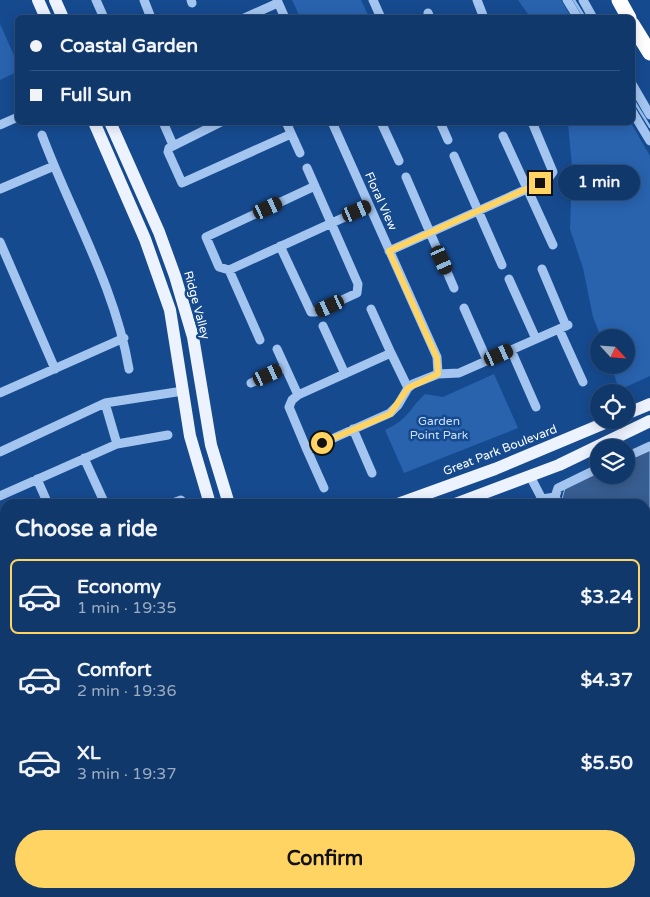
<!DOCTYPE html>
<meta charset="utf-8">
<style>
:root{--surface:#10386b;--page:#193f71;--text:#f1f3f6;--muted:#9cacc1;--line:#30527e;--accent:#ffd462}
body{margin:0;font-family:"Varela Round",sans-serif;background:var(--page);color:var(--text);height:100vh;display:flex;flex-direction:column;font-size:19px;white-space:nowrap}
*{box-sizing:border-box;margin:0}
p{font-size:16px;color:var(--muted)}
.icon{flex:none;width:28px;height:28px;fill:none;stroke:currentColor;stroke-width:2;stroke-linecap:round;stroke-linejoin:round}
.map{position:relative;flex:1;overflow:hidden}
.sheet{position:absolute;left:0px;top:499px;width:650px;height:399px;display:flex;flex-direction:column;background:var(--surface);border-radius:15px 15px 0 0;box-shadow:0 2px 12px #0003,0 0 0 1px var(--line)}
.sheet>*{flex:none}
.guide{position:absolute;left:15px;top:15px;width:620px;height:110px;border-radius:8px;box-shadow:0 2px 12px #0003,0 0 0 1px var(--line);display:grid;align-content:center;height:110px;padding:0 15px;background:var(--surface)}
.needle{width:32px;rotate:116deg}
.fabs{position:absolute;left:590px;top:329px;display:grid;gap:10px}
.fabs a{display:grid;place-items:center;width:45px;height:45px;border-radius:50%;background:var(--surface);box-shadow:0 2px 12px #0003,0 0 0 1px var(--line);font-size:25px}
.end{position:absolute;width:22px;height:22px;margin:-11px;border:6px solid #ffd462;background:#111;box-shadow:0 0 0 2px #111}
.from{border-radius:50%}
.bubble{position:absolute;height:35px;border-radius:18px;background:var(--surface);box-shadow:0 2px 12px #0003,0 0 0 1px var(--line);font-size:16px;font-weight:700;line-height:35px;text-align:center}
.car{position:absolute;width:15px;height:30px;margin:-15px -8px;border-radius:6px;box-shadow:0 0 4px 1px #0007;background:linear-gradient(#222 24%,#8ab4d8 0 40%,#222 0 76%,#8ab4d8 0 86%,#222 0)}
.guide b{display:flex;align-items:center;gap:18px;height:48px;font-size:19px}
.guide b+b{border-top:1px solid var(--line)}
.guide i{width:12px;height:12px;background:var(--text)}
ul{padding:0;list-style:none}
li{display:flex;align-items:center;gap:15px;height:75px;margin:0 10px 8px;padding:0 5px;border:2px solid transparent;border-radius:8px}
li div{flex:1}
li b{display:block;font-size:19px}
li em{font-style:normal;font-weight:700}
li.active{border-color:var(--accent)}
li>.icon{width:45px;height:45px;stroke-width:1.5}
h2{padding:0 15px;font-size:22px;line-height:60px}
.cta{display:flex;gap:10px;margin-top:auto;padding:10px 15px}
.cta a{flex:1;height:58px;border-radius:30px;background:var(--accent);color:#111;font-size:20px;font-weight:700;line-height:58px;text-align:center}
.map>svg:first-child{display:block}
</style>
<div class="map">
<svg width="650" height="897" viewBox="0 0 650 897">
<rect width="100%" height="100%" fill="#164a8f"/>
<path fill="#2963ae" d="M292,0H361L369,17H300Z
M518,0H561L571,17H530Z
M0,24L17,62V72L0,80Z
M568,123H631L650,156V376L619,390L611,365H626V338L601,337L593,317L583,268L570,229L572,167Z
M494,374L518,428L404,473L385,430C409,419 408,410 425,394L443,397Z"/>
<path fill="#385d90" stroke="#95bff2" d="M650,450V516L645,518V504H565L562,499L565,488L599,472V475H626V459Z"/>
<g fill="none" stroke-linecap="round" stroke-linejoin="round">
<path stroke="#95bff2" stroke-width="2.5" d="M574,0L585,18
M632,98L650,127"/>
<path stroke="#a3c5f0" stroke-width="9" d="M96,0L104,18
M144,0L151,18
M191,0L192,3
M277,0L285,18
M373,0L381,18
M477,0L484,18
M567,0L578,18
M583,0L593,18
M428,13L430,18
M244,18L278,3
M632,84L650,115
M632,111L650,141
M163,122L173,145
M221,122L169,148L168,152L182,183L291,134
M286,122L300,153
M332,122L437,357L438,374
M381,122L399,161
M440,122L448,140
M0,125L18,117
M42,135C71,213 115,286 129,369
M503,136L553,245
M454,156L502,265
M406,177L454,288
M315,186L206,237L219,267L229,270L369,206
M0,189L54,166
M0,242L55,369
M280,246L311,312H316L357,293L358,284L307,168
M389,251L547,180L553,172L532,122
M542,269L566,326
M229,270L260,340
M509,279L536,339
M464,308L487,360
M371,309L391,353
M323,326L345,374
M559,329L583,382
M277,349L298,395
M511,350L536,407
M251,383L285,367
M408,388L391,353L298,395L292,400L289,407L307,450L390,413L398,405L408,388L413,384L438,374L459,373L568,325
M0,393L124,338
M353,429L372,473
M117,444L168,435
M307,450L324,488
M0,452L105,403L183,391
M626,457L650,446
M84,458L105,504
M530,476L542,499L555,497
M37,479L48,504
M0,496L117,444L105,403
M170,504L181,500
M559,504L555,497L558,488L599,468
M645,523L650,520
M0,525L5,537
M645,538L650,536
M0,585H5
M645,689L650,687
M645,726L650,737
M0,752L5,762
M0,783L5,780
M0,839L5,836
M645,844L650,842
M62,892L64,897
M166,892L168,897
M277,892L280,897
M525,892L526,895L544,892
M82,897L91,892
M206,897L216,892
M350,897L357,892
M646,897L650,895"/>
<path stroke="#ecf3ff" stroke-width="12" d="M38,0L46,18
M55,0L63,18
M94,122L145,239L170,310L190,436L210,504
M110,122L159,232L175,276L193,337L211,445L229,504
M626,414L650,404
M398,504L495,469L612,420
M455,504L559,465L650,421
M0,627H5
M0,643L5,642
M430,892L433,897
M450,892L453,897"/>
<path stroke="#fff" stroke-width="15" d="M619,0L629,18
M632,24L650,53"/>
</g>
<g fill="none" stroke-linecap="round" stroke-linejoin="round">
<path stroke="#ffd462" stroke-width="6" d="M322,443L390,414L408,388L438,374L437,358L389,251L540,183"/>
</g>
<g text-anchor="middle" stroke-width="5" stroke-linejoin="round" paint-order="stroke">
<g font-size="12" fill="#fff" stroke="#164a8f">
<text transform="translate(381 201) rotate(66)" y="4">Floral View</text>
<text transform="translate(197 305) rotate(75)" y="4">Ridge Valley</text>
<text transform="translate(500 450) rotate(-21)" y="4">Great Park Boulevard</text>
</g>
<g font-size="12" fill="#cadffb" stroke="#164a8f">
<text x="439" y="425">Garden<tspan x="439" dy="14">Point Park</tspan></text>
</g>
</g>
</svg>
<div class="fabs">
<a><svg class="needle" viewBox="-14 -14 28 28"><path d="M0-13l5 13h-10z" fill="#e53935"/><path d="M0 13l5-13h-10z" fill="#9cacc1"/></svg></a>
<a><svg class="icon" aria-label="locate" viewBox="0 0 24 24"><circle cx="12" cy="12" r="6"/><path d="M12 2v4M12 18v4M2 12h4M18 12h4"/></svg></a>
<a><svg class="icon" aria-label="layers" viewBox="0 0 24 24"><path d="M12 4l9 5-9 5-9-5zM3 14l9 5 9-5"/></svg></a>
</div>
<i class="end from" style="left:322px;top:443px"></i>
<i class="end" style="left:540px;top:183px"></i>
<div class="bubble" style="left:558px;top:165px;width:82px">1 min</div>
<i class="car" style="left:268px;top:208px;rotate:65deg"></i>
<i class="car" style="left:357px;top:211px;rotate:67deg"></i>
<i class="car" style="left:442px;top:260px;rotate:156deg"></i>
<i class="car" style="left:330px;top:306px;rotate:245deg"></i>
<i class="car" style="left:499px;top:355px;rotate:66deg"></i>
<i class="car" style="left:268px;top:375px;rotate:65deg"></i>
<div class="guide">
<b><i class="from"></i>Coastal Garden</b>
<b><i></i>Full Sun</b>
</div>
<section class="sheet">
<h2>Choose a ride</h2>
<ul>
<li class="active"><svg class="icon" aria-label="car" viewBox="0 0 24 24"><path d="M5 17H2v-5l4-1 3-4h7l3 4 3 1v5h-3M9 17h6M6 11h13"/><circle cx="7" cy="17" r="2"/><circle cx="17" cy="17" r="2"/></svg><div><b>Economy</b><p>1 min · 19:35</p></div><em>$3.24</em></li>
<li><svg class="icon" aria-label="car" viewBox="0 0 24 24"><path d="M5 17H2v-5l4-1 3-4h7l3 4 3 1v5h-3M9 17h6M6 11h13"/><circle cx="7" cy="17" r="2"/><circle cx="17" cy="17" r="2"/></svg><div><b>Comfort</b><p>2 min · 19:36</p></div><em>$4.37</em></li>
<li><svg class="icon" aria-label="car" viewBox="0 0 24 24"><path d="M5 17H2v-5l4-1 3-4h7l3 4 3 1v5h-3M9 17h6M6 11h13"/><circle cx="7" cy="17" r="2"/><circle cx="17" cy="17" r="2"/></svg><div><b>XL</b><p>3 min · 19:37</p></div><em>$5.50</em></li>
</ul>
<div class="cta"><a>Confirm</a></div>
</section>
</div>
